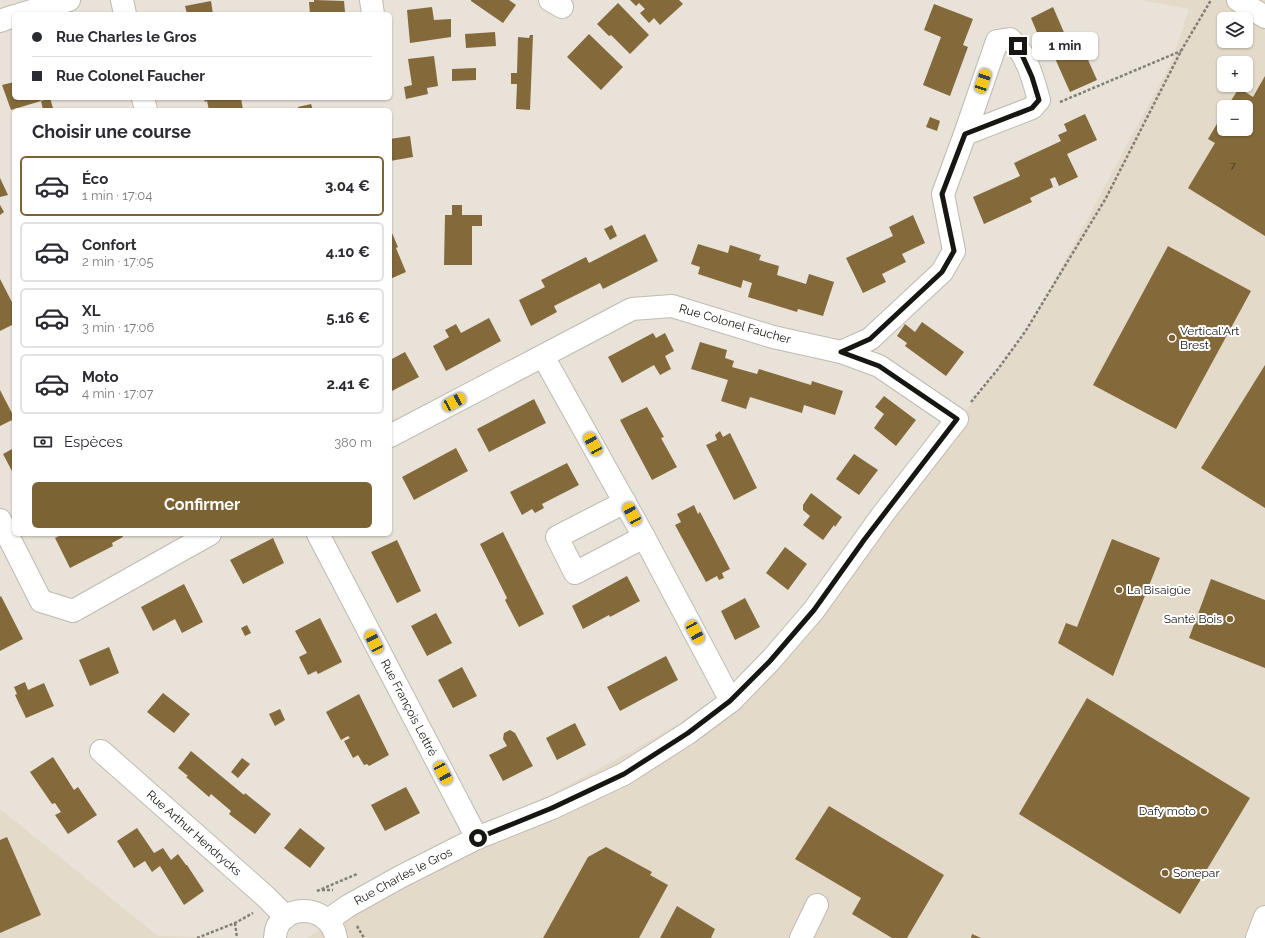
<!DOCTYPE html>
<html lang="fr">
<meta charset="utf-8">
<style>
:root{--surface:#fff;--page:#f2f2f3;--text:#2b2b33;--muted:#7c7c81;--line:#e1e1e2;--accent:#7c6334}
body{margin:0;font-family:Raleway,sans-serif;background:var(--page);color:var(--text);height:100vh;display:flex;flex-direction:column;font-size:15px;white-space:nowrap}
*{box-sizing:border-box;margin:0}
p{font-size:13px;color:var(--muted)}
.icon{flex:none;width:22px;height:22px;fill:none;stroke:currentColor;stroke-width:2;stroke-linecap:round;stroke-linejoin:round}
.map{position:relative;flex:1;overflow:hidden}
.panel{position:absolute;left:12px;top:108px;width:380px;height:428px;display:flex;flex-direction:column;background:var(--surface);border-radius:6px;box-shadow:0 1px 3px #0004}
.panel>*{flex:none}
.guide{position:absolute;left:12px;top:12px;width:380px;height:88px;border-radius:6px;box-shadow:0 1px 3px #0004;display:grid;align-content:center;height:88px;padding:0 20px;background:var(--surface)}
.fabs{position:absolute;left:1217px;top:12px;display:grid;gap:8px}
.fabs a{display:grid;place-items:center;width:36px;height:36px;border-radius:6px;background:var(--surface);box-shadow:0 1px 3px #0004;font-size:20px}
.end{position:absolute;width:18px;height:18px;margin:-9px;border:5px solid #181612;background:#fff;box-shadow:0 0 0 2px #fff}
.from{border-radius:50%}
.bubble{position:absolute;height:28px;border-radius:6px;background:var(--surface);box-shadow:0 1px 3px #0004;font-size:13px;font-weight:700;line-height:28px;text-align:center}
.car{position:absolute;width:12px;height:24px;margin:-12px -6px;border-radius:5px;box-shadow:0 0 3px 1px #0007;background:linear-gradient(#f5c518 24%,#345 0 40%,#f5c518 0 76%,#345 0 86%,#f5c518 0)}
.guide b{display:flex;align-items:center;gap:14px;height:38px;font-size:15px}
.guide b+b{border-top:1px solid var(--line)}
.guide i{width:10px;height:10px;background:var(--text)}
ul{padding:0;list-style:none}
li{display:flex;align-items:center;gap:12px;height:60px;margin:0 8px 6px;padding:0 12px;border:2px solid var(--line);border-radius:6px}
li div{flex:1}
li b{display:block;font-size:15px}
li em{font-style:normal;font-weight:700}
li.active{border-color:var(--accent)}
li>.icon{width:36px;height:36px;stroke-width:1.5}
h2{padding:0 20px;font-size:18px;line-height:48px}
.pay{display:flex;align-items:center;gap:10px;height:44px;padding:0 20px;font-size:15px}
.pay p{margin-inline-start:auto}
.button{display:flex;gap:8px;margin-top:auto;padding:8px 20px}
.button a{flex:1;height:46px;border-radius:6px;background:var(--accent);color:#fff;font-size:16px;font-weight:700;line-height:46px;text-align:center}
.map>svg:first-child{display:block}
</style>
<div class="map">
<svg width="1265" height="938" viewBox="0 0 1265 938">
<rect width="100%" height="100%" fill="#e8e2d9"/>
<path fill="#e3dac9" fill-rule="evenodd" d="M1140,0H1265V938H307L503,820L632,751L727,695L913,478L1025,335L1171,63L1189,9ZM1224,19H1246V41H1224ZM1224,63H1246V85H1224ZM1224,107H1246V129H1224Z
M0,809L158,936L233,938H0Z"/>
<path fill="#846a3b" d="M314,0L344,1L345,12L310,14L309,2H314Z
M471,0H509L516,5L503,23L471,1Z
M630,0H679L683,4L660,25L654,18L649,23L640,13L645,9L639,3L636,6Z
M211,1L213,14H187L185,6Z
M618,3L649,35L630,54L611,35L609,36L597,24Z
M934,4L973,19L963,45L968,47L950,96L923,85L941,37L924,30Z
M432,7L434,20L451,19V37L410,43L407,10Z
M1053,7L1066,37L1076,33L1097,80L1070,92L1049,45L1043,47L1031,18Z
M495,32L496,46L466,48L465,34Z
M589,34L623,67L601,90L567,57Z
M530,35H533L530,110L516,109L517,84H511V73H517L518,37L529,38Z
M434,56L438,86L427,88L428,94L406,99L404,87L412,85L408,59Z
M476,68V80L452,81V69Z
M1265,76V236L1188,188L1215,143L1208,139L1224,112V129H1246V107H1227L1239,88L1253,97Z
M14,82V98H40L41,101L11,110L2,85Z
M50,98L53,108L43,110L41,101Z
M204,98H241L243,110H209L207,101L205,102Z
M311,104L313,110H298V107Z
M1085,114L1097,140L1067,154L1078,177L1059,186L1055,177L1050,179L1053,187L1030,198L1032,202L984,224L973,197L1020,176L1014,163L1061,141L1058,135L1067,131L1064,124Z
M930,117L940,121L937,131L926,127Z
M410,136L413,157L390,161V139Z
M0,178L8,195L0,197Z
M0,205L4,212L0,215Z
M452,205H462V215H482V226H472V265H444L445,215H452Z
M913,215L925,243L902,254L906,262L882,274L886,282L863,293L846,258L893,236L889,227Z
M612,225L617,236L610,240L604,229Z
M392,233L398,247L396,248L406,272L390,279V234Z
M645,234L658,261L603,289L600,283L554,306L557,312L531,326L519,300L545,287L541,280L586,257L589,263Z
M698,244L728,253L730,245L761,255L759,260L779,266L777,275L806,284L809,274L834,282L823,316L798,309L797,312L748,297L752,283L743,280L741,288L698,274L700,267L691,264Z
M1168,246L1251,291L1176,429L1093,385Z
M0,279L14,306V324L0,331Z
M489,318L501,341L446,371L433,346L449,337L445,330L456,324L461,333Z
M922,322L964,352L946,376L905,346L907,343L897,336L905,324L915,332Z
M653,333L656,338L665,333L674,351L665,356L671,369L660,375L654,365L622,383L608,357Z
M700,342L727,350L725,358L734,361L732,367L757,374L759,369L811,385L812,381L843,391L835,415L804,405L802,413L750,397L746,409L721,401L728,380L691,369Z
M405,352L419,377L390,392V360Z
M1265,365V508L1201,468Z
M0,390L14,417V419L0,426Z
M884,396L916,420L896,446L874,428L884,414L875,407Z
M534,399L546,423L489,452L477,429Z
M647,407L664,437L661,438L677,467L652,480L620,420Z
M720,431L723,437L730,433L757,488L734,500L706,445L717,440L715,435Z
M14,448V475L3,454Z
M456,448L468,471L414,500L402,477Z
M854,454L878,470L859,495L836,479Z
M567,463L579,485L542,504L544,508L535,513L532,509L522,515L510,492Z
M811,493L842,517L835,527L834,525L823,540L803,525L810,516L803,510V505Z
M694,505L698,514L700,512L730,569L722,573L724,578L719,580L717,576L706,582L675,525L681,522L677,514Z
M503,532L544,614L519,627L505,600L507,598L480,544Z
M63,534H121L123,537L112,543L113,546L70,568L55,538Z
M273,538L284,563L243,584L230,560Z
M1112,539L1160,558L1113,676L1058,643L1066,623L1077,627Z
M397,540L421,591L397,603L371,552Z
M785,547L807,564L788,590L766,573Z
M627,576L640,601L610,617L609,615L583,629L572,606Z
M1211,579L1265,600V668L1189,638Z
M184,584L203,622L182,633L175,619L153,631L141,607Z
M1,596L23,639L0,651V597Z
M745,598L760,627L735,640L721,611Z
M436,613L452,643L427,656L411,626Z
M320,618L342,662L318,674L316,671L308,675L299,657L307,653L295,631Z
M247,625L251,633L245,636L241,628Z
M109,647L119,673L90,686L79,660Z
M666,656L678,680L620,711L607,687Z
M462,667L477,696L453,708L438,680Z
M25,682L28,690L44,683L54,706L26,718L15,695L17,694L14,687Z
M163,693L190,714L174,733L147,712Z
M359,694L389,755L369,766L367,764L364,765L358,755L353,758L344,741L350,738L348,736L341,740L326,712Z
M1087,698L1250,798L1180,914L1019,814Z
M280,709L285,720L275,726L269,714Z
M575,723L586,745L557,760L546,738Z
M510,730L515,733L533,766L503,781L489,755L507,746L503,739L504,733Z
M191,751L244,795L245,793L271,814L255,834L229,814L231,811L211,794L209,797L186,777L188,776L178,768Z
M53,757L74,790L78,787L97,815L68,834L55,815L61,812L55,803L52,804L30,772Z
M242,758L250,764L238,778L231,772Z
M406,787L420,813L385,831L371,805Z
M829,806L944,875L907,938H892L852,914L861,898L795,859Z
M137,828L154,853L163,848L171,860L178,854L186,865H187L204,891L184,905L160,866L152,872L145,861L134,868L117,841Z
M300,828L325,848L310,868L284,848Z
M7,837L41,915L0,933V840Z
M606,847L652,872L650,875L668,885L639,938H543L588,857Z
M677,906L715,929L711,938H660Z
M972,934L981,938H971Z"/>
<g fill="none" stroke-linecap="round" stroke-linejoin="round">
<g stroke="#bfbab1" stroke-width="24">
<g id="minor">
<path d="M122,0L125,14"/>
<path d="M371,0L373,14"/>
<path d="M550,0L562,7"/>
<path d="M1238,0L1265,17"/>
<path d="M21,14L69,0"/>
<path d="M0,21L14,16"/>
<path d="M143,98L146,110"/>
<path d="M841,352L870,339L942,272L954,251L943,194L965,134L997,41L1010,39C1027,54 1033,79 1039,100L1032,108L965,134"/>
<path d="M543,356L644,537L731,701"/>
<path d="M625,502L557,537L575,573L644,537"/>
<path d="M0,520L41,601L73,611L210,534"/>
<path id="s1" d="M318,534L477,838"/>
<path id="s2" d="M101,751L265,896L286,917"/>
<path id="s3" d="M328,920L348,906L400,877L477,838L552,808L624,774L688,733L731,701L770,661L814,610L883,514L957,419L879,366L841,352L773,337L672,306L632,309L390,436"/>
<path d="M275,938C276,902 330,902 336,938"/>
<path d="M801,938L817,905"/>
<path d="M1257,938L1265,917"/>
</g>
</g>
<path stroke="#827e77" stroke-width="2.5" stroke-dasharray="3 2" stroke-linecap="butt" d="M1060,102L1181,51
M971,402L998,369L1025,332L1106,198L1181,51L1211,0
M322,890H333
M317,891L357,874
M235,923L237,938
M357,926L364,938
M197,938L235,923L253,913"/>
<use href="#minor" stroke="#fff" stroke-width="22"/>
</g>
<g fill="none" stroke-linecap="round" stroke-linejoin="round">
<path stroke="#181612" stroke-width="5" d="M478,838L552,808L624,774L688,733L730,701L770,661L814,610L864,540L957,419L879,366L841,352L870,339L942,272L954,251L942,194L965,134L1032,108L1039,100L1032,77L1018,46"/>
</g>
<g fill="#7c6334" stroke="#fff" stroke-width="1.5">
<circle cx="1172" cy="338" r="4"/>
<circle cx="1119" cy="590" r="4"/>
<circle cx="1230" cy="619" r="4"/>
<circle cx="1204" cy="811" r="4"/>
<circle cx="1165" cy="873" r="4"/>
</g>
<g text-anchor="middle" stroke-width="4" stroke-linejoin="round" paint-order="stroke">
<g font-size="10" fill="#332b1c">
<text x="1233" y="169">7</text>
</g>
<g font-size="12" fill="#181612" stroke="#fff">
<text transform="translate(735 324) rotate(16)" y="4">Rue Colonel Faucher</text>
<text dy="4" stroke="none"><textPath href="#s1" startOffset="196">Rue François Lettré</textPath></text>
<text dy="4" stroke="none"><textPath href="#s2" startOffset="124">Rue Arthur Hendrycks</textPath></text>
<text dy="4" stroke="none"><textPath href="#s3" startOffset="87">Rue Charles le Gros</textPath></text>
</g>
<g font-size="12" fill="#181612" stroke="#fff" text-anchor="start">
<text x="1180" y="335">Vertical'Art<tspan x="1180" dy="14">Brest</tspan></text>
<text x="1127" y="594">La Bisaigüe</text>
<text x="1222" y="623" text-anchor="end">Santé Bois</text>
<text x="1196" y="815" text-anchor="end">Dafy moto</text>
<text x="1173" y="877">Sonepar</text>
</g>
</g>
</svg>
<div class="fabs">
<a><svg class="icon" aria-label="layers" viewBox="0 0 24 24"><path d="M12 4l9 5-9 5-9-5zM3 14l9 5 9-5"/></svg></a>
<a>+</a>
<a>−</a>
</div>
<i class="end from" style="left:478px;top:838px"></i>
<i class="end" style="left:1018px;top:46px"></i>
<div class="bubble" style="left:1032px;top:32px;width:66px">1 min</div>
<i class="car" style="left:983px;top:81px;rotate:18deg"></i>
<i class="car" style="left:454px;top:402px;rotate:62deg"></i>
<i class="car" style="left:593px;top:444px;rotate:331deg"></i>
<i class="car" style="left:632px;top:514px;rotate:331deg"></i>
<i class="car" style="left:695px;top:632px;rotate:152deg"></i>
<i class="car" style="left:374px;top:642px;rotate:333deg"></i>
<i class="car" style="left:443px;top:773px;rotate:152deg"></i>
<div class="guide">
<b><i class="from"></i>Rue Charles le Gros</b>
<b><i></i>Rue Colonel Faucher</b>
</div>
<section class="panel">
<h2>Choisir une course</h2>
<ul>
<li class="active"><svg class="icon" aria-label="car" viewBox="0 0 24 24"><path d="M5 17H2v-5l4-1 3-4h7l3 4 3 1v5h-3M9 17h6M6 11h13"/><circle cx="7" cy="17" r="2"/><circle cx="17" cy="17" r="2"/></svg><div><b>Éco</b><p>1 min · 17:04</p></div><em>3.04 €</em></li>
<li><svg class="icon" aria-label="car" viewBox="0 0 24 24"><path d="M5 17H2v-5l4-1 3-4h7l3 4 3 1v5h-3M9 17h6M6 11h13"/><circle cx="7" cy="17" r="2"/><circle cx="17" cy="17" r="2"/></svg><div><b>Confort</b><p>2 min · 17:05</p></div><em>4.10 €</em></li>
<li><svg class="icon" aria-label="car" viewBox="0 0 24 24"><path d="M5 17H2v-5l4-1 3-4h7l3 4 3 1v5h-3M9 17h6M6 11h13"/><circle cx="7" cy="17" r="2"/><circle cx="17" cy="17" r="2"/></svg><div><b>XL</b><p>3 min · 17:06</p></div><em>5.16 €</em></li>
<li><svg class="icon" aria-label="car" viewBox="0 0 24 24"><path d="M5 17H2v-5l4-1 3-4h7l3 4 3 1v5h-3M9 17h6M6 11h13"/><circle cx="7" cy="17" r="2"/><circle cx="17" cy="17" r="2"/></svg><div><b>Moto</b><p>4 min · 17:07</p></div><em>2.41 €</em></li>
</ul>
<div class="pay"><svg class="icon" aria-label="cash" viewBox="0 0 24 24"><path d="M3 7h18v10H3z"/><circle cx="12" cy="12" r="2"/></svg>Espèces<p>380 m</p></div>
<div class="button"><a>Confirmer</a></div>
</section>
</div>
